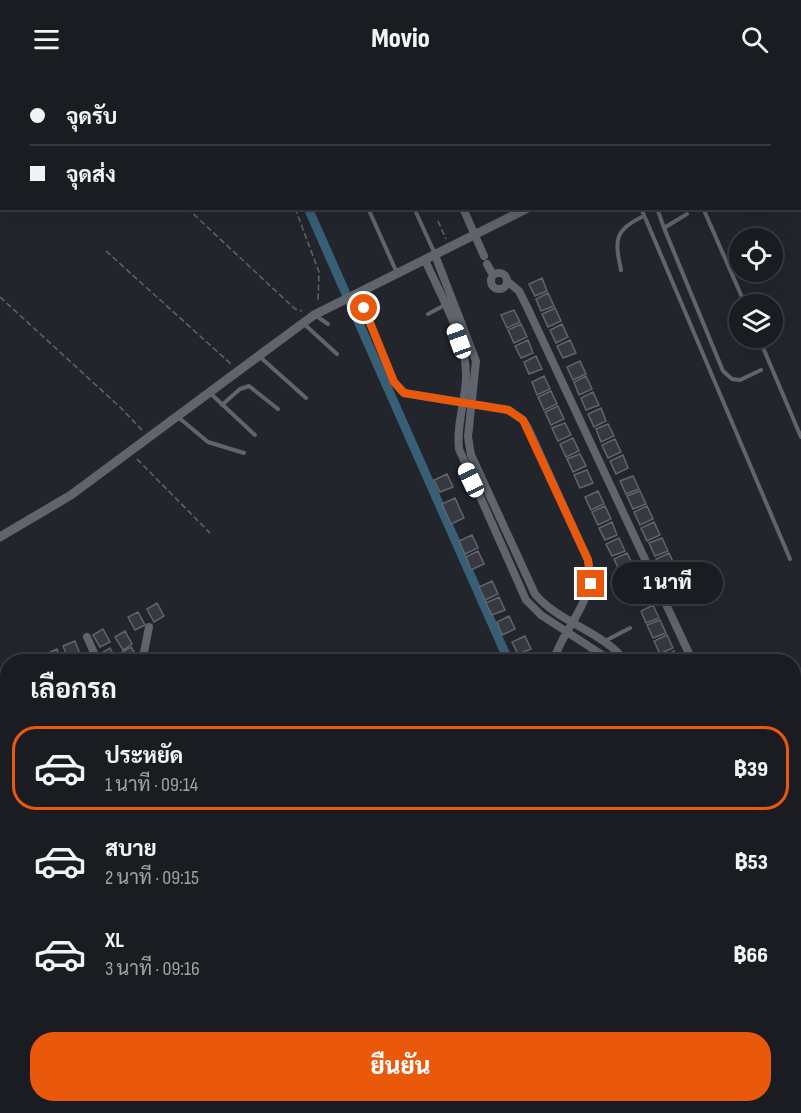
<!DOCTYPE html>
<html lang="th">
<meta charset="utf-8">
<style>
:root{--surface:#1a1c22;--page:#23252a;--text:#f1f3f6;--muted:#9fa1a5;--line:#383a40;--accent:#ea580c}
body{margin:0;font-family:"Sofia Sans Condensed",Sarabun,sans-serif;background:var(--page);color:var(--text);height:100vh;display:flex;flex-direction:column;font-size:22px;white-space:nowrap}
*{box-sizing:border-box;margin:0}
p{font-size:20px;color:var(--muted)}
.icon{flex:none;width:33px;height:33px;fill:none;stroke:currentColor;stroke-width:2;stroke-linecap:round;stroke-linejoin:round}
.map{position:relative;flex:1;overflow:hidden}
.panel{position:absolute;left:0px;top:576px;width:801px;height:459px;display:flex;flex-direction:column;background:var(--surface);border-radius:24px 24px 0 0;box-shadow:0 6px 24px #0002,0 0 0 2px var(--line)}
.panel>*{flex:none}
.top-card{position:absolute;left:0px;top:0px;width:801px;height:132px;box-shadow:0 6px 24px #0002,0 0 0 2px var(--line);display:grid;align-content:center;height:132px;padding:0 30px;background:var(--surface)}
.buttons{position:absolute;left:729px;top:150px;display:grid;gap:12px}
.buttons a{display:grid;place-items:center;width:54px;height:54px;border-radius:50%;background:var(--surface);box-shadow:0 6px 24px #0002,0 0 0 2px var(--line);font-size:30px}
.end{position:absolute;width:27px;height:27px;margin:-14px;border:8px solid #ea580c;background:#fff;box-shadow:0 0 0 3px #fff}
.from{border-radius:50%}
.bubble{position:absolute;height:42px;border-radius:21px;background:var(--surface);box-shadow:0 6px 24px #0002,0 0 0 2px var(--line);font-size:20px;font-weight:800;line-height:42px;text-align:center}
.car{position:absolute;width:18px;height:36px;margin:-18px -9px;border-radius:8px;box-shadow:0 0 4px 2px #0007;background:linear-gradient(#fff 24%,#345 0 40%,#fff 0 76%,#345 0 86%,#fff 0)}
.top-card b{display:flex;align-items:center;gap:21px;height:57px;font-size:22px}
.top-card b+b{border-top:2px solid var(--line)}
.top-card i{width:15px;height:15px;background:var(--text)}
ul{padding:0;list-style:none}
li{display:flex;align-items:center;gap:18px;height:84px;margin:0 12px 9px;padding:0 18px;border:3px solid transparent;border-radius:24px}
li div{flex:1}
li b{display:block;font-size:22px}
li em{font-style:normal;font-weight:800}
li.current{border-color:var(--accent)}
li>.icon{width:54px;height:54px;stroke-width:1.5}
h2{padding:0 30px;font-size:27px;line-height:72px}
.action{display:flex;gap:12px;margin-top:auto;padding:12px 30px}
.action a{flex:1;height:69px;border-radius:24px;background:var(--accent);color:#fff;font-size:24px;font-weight:800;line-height:69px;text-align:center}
header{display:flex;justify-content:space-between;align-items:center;height:78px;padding:0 30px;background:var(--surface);font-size:27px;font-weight:800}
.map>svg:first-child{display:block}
</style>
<header><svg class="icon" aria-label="menu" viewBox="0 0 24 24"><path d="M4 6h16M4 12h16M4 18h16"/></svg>Movio<svg class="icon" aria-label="search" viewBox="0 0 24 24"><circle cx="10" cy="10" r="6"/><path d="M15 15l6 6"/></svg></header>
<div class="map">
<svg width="801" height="1035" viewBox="0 0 801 1035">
<rect width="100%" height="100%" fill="#23252d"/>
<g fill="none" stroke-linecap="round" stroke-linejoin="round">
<path stroke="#376076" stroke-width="9" d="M250,0L251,2
M32,2L33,0
M0,43L2,42
M308,130L509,584
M707,1028L710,1035"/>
</g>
<path fill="#363941" stroke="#62656e" stroke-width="1.5" d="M542,200L547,213L535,218L529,206Z
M548,215L554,228L541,233L536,221Z
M555,230L561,243L548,249L542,236Z
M514,232L520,244L507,250L501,237Z
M521,246L527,259L514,265L508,252Z
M562,246L568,259L556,265L550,252Z
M528,262L533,275L521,280L515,268Z
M570,262L576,275L563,280L557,268Z
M536,278L542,291L529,296L524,284Z
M580,283L586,296L573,302L567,289Z
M544,298L550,311L537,317L532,304Z
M586,298L592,311L579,317L574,304Z
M551,313L557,326L544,332L538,319Z
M593,314L599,327L586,332L581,320Z
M558,328L564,341L551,347L545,334Z
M601,330L606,343L594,349L588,336Z
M565,345L571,357L558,363L552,350Z
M608,346L614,358L601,364L596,351Z
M573,360L579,373L566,379L560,366Z
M615,361L621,374L608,380L602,367Z
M580,376L586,388L573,394L567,381Z
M623,377L628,390L616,396L610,383Z
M587,392L593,405L580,410L574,397Z
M447,396L453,409L440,414L434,402Z
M633,398L639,411L626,416L620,403Z
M598,413L604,426L591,432L585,419Z
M640,413L646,426L633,431L627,418Z
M455,420L464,440L451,446L442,426Z
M605,428L611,441L598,447L592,434Z
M647,428L653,441L640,447L634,434Z
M612,444L617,457L605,462L599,450Z
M654,444L660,457L647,463L641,450Z
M472,457L478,470L465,476L459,463Z
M619,460L625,473L612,478L606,466Z
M662,460L668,473L655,478L649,465Z
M478,473L484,486L471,492L466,479Z
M627,475L633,488L620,494L614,481Z
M669,475L675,488L662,494L656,481Z
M634,491L640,504L627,509L621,497Z
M676,491L682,504L669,510L663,497Z
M492,503L498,516L485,522L479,509Z
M641,507L647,520L634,525L628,513Z
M499,519L505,532L492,537L486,525Z
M157,525L164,538L154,544L147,531Z
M653,527L659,540L646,545L641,533Z
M138,534L145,547L135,552L128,539Z
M509,538L515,551L502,557L497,544Z
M660,542L666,555L653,560L647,547Z
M103,551L110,564L100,569L93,557Z
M125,553L132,566L123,572L115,559Z
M667,557L673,570L660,576L654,563Z
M525,558L531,571L518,576L512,564Z
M75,563L80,576L68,581L63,568Z
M131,569L139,582L127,584L122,574Z
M110,570L117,583L116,584H104L100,576Z
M57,571L62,584H49L46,576Z
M674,573L679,584H664L662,579Z
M6,659L8,673L0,676V661Z
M800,756L801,771L794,775V759Z
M8,805V820L2,823L0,808Z
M8,847V862L3,864L0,850Z
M801,848V864L795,867L794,852Z
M796,953L801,971L794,974V954Z
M0,975L8,988V1002L0,1007Z
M801,976V991L794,995V979Z
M798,1008L801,1023L794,1026V1011Z
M10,1028H31L33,1030L25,1035H15Z
M56,1028H74L77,1032L72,1035H60Z
M133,1028H146L150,1034L137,1035Z
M159,1028H169L173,1035H160L156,1029Z
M385,1028H397L402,1035H385L382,1030Z
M441,1028H457L462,1035H446Z
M461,1028H477L479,1031L466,1035Z"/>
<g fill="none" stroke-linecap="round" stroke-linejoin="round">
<path stroke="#62646b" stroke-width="1.5" stroke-dasharray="6 3" stroke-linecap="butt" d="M182,0L183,2
M81,2V0
M187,130L295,231L302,233
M295,130L319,194L318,224
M438,143L446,161
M106,173L231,286
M0,219L122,331L142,352
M137,381L210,455"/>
<path stroke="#60646c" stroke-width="4" d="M368,0L369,2
M425,0V2
M565,0L566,2
M647,0L648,2
M368,130L397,195
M414,130L435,176
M641,130L790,481
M657,130L664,150L687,136
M703,130L745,226
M664,150L723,293L732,301L740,302L761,292
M621,192C615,163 613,152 644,138
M428,236L445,227
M315,237L328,246
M303,245L337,276
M759,260L801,359
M259,278L306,320
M210,315L255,357
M222,327L240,311L249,308L278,331
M178,339L208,364L244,375
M605,563L630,550"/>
<path stroke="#60646c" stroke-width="8" d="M401,0V2
M583,0L584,2
M728,0V2
M754,0L755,2
M463,130L484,178
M435,177L476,283L468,359L471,377L535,516C559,545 603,553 626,584
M425,182C439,214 467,262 466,298C466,322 456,346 459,371L526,522L541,537L613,584
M487,186L493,197
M491 203a8 8 0 1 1 16 0a8 8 0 1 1-16 0Z
M507,203L519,213L528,231L693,584
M364,230L394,304L404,315L509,332L523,342L528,350L588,482C597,525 564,546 553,584
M87,559L98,584
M40,579L42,584
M142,584L149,549
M0,610L8,628
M0,724L8,720
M0,738L8,756
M794,800L801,816
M794,922L801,937
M0,948L8,960
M48,1028L53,1035
M119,1028L124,1035
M189,1028L194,1035
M252,1028L257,1035
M312,1028L317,1035
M377,1028L382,1035
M438,1028L443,1035
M498,1028L503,1035
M557,1028L562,1035
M620,1028L625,1035
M722,1028L727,1035
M784,1028L788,1035
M215,1035L235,1028"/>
<path stroke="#60646c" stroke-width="9" d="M774,2L777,0
M0,459L71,417L314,237L528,130"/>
</g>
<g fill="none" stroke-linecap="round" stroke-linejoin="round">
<path stroke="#ea580c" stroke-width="8" d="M364,230L394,304L404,315L508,332L523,342L588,482L591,506"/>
</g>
</svg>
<div class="buttons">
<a><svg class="icon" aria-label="locate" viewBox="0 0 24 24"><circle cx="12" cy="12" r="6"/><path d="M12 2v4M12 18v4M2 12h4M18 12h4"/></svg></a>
<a><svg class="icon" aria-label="layers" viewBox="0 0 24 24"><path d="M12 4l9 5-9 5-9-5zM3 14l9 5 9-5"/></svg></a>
</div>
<i class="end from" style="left:364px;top:230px"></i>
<i class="end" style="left:591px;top:506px"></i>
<div class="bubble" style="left:612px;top:484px;width:111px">1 นาที</div>
<i class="car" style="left:459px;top:263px;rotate:340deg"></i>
<i class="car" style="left:471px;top:402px;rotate:335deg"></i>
<div class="top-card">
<b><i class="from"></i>จุดรับ</b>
<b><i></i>จุดส่ง</b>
</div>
<section class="panel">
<h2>เลือกรถ</h2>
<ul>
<li class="current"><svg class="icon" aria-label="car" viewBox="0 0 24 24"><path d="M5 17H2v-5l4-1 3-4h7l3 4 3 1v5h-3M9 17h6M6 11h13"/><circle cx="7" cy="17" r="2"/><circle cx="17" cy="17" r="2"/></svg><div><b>ประหยัด</b><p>1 นาที · 09:14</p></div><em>฿39</em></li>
<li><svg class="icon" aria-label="car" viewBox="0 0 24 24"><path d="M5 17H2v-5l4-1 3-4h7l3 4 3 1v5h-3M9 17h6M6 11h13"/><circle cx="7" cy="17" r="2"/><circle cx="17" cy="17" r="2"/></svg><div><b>สบาย</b><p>2 นาที · 09:15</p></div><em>฿53</em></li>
<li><svg class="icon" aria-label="car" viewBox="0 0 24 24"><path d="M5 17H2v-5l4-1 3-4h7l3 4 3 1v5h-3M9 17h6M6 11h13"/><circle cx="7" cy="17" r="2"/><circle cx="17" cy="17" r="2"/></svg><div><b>XL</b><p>3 นาที · 09:16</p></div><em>฿66</em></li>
</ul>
<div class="action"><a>ยืนยัน</a></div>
</section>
</div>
